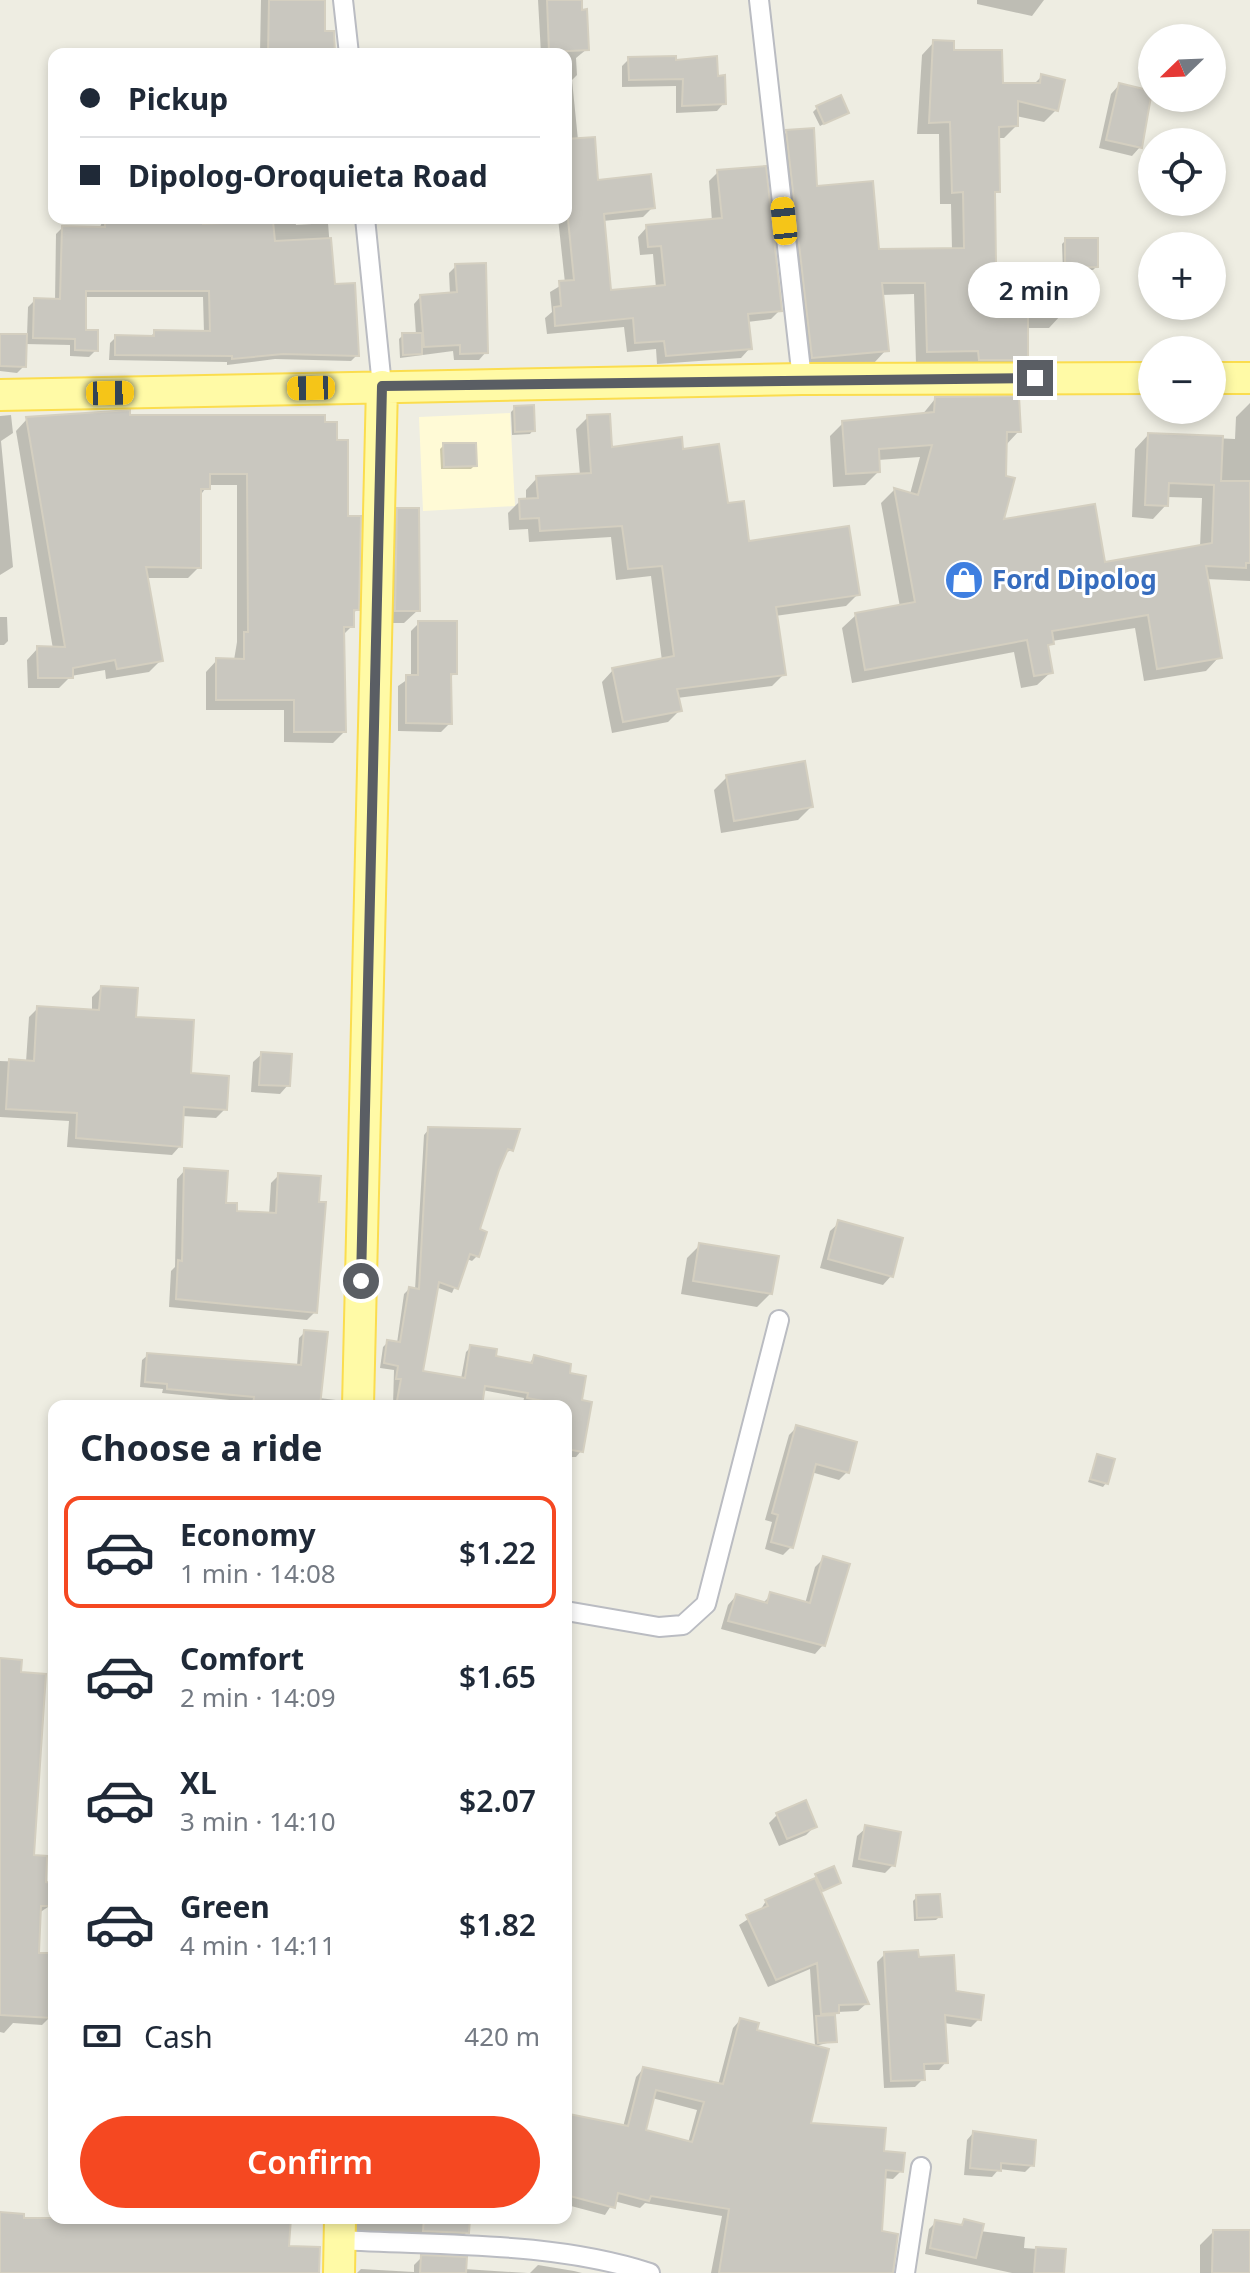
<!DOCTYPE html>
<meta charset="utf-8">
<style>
:root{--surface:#fff;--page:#f6f6f7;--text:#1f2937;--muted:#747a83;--line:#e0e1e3;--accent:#f54821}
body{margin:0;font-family:"Noto Sans",sans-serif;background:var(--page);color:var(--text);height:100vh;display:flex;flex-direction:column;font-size:30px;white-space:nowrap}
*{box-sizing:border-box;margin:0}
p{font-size:26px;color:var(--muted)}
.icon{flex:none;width:44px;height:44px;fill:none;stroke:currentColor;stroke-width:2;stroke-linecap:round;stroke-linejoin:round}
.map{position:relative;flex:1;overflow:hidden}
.drawer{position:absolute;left:48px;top:1400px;width:524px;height:824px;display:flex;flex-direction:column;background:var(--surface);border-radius:16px;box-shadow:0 4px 12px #0003}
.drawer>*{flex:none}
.top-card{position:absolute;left:48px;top:48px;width:524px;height:176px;border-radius:16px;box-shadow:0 4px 12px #0003;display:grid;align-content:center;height:176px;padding:0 32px;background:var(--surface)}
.needle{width:52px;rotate:247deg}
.tools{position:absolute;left:1138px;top:24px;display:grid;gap:16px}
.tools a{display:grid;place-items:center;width:88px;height:88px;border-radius:50%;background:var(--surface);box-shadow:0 4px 12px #0003;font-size:40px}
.end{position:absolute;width:36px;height:36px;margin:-18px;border:10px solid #5a5e64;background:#fff;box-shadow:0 0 0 4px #fff}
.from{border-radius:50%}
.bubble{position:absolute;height:56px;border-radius:28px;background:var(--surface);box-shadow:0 4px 12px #0003;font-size:26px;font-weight:600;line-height:56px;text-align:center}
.car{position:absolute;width:24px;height:48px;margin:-24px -12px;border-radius:10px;box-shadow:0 0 6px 2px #0007;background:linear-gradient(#f5c518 24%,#345 0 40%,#f5c518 0 76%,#345 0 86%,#f5c518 0)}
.top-card b{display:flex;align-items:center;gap:28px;height:76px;font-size:30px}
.top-card b+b{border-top:2px solid var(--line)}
.top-card i{width:20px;height:20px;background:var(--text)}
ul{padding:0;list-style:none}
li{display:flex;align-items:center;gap:24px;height:112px;margin:0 16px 12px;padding:0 16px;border:4px solid transparent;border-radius:16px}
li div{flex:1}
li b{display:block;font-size:30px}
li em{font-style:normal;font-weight:600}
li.selected{border-color:var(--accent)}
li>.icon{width:72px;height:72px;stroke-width:1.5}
h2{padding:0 32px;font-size:36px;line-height:96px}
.pay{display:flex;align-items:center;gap:20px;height:88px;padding:0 32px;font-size:30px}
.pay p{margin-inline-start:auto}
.primary-button{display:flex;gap:16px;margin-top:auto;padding:16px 32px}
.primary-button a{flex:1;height:92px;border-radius:48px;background:var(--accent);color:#fff;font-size:32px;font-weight:600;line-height:92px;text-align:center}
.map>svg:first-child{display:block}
</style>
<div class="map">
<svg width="1250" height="2273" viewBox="0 0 1250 2273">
<rect width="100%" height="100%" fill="#eeede2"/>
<path fill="#fffad6" d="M510,413L515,506L423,511L419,417Z"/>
<path fill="#0003" fill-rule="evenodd" d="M261,0H324L323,33L333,54H260Z
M538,0H582L587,49L576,58L577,75L572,80L578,140L596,182L653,207L643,217L603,221L609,292L656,288L653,254L640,255L638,237L647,227L712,221L709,181L718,172L780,310L771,319L747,322L750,348L741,358L657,364L656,349L627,352L624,327L547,334L545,318L552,312L550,292L565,283L558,218H566V54H541Z
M977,0H1044L1032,16L977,4Z
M934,42L1001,85H1033L1042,76L1056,110L1044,122L1016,116V126L1004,138H997L998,191L993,196L994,267L1017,279L1061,315L1049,328H1026V356L1014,368L967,372V363L916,364L914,294L881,295L886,350L874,363L800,369L774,144L787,132L815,189L877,251L952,250L951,204H940L939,134H917L922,55Z
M629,59L674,62L716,78L724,103L717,111L676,113V86L622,87V66Z
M1119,85L1152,93L1140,147L1132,156L1099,148L1111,94Z
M817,108L846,112L820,126L813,112Z
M104,218H201V226L265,224L264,218H295L296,225L328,223L333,286L357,355L351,361L275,359L227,365V362L109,360L110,343L116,337L149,338L155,332L204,333L203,297H84V332L96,350L89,357L70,356V345L25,344L24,366L17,373L0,371V336H27L28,307L35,300L55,301L56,234L62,228L99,229Z
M1066,240L1096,267L1093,270L1063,271L1062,244Z
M456,266L486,352L479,360H454L453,351L400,358L399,339L403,335H416L414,304L421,296L450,294L449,273Z
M935,399L1019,431L1006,445L1001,521L1103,564L1200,547L1202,498L1167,497L1166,505L1153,519L1132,517L1135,449L1148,435L1235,439L1236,417L1250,403V581L1206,579L1219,657L1206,671L1144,681L1135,628L1052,641L1047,649L1051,672L1037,685L1021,688L1014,652L852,683L842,628L856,615L900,607L881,503L894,490L910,494L920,457L878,460V472L865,485L833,487L830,436L843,423L922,415Z
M515,408L533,430L530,434L512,435L511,412Z
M11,415L13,433L1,441L13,567L0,575V416Z
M129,417L346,518L357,610L352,614V626L342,636L344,732L333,743L284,742V710H206V672L217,660H234L237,642V485H208L199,497V567L188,578H146L160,661L149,672L106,679L105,670L71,676L59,688H28L27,660L38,648L53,649L16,431L27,419Z
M588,417L610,449L681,451L726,506L747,543L858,594L846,606L775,616L784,674L772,686L677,698L680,710L668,722L612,733L602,682L613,670L662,661L651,576L616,580L611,537L529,542L528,529L509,530L508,513L520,501H526V490L537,478L580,475L576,429Z
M444,445L475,465L471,469H441L440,449Z
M398,510L418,610L404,623H382L385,524Z
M0,617H7L8,641L4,645H0Z
M419,623L455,673L449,678L450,723L441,732L398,731V686L411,677V631Z
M727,777L811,807L798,820L721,833L714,790Z
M101,988L225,1109L216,1118L182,1116L180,1146L172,1155L67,1147L69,1121L0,1117V1061L26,1062L29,1017L38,1008L92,1012V997Z
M262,1054L288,1085L280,1094L251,1092L253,1062Z
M429,1129L517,1131L511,1150L504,1154L477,1230V1256L472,1261L467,1259L452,1293L436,1287L421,1372L461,1379L466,1352L471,1347L493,1358L529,1364L534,1357L568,1375L580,1401L581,1451L576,1457H566V1406H540L523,1403L524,1398L482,1390L480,1406H393L394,1370L380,1368L383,1347L388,1342L397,1343L404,1294L409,1289L415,1290L424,1135Z
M185,1170L235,1213L269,1215L271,1183L279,1175L315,1312L307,1320L169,1307L171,1271L175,1267L177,1179Z
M839,1223L891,1276L883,1285L820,1268L830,1231Z
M700,1245L771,1293L757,1307L681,1294L687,1258Z
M305,1332L319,1398L336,1400L335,1406H249V1402L162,1393L163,1389L140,1387L142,1360L148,1355L297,1366L299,1338Z
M797,1427L847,1472L839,1480L811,1472L791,1547L783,1555L765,1549L772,1522L765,1520L789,1435Z
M1098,1456L1106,1483L1103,1487L1088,1482Z
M824,1558L823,1645L815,1654L721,1629L728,1605L736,1596L762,1604L771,1595L805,1604L815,1567Z
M0,1660L32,1857L51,1905L39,1913L37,1955L50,2017L42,2025L13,2023L4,2033L0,2032Z
M777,1815L815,1826L806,1835L779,1846L769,1823Z
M866,1828L893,1865L885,1873L852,1867L857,1836Z
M816,1875L839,1883L819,1893L866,2004L858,2011L837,2012L834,2016L835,2041L815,2046L810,1969L768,1987L739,1925L759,1912L766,1901L814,1881Z
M917,1897L940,1916L936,1920L914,1921L913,1901Z
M885,1954L917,1959L979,2019L971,2027L944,2023L946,2062L939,2070H922L923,2079L915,2087L884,2088L877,1962Z
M740,2020L754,2032L808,2125L882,2153L901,2171L893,2179L883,2178L880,2233L891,2273H711L722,2216L645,2203L640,2208L614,2201L605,2215L571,2206L566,2210V2116L623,2127L636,2077L643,2069L718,2085L733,2028ZM652,2098L697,2110L688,2143L644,2131Z
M973,2133L1032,2165L1025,2172L999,2169L992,2177L964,2175L967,2140Z
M54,2152V2186H52Z
M347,2218H468L467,2232L459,2240L350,2232Z
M964,2221L980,2231L1025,2237L1024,2248L1064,2251L1062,2273H1012L925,2254L929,2229L935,2223L959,2227Z
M1213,2232H1250V2273H1200V2245Z
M422,2257L464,2269L528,2273H357L361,2269L414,2272V2265Z
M538,2265L574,2271L582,2273H530Z"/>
<path fill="#c9c7bf" stroke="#d4cfc0" stroke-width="2" fill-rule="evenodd" d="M269,0H325V31H334L335,54H268Z
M547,0H582V10L587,9L589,50L549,52Z
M933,40L954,41V50H1002L1003,83H1040L1041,74L1065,80L1058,111L1018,101V126L999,127L1000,192H995L996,265H1018V277L1062,276L1063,316L1028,317V357H1021V360H979L978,351L927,352L925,283H882L889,351L812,358L786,130L814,128L817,186L873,181L879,249L964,248L963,192L952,193L950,122L929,123Z
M676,56V60L717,56L718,76L725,75L726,104L682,106L683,79L629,80L628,57Z
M1119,83L1152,91L1142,148L1106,140Z
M841,95L849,113L824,124L816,106Z
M595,137L598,180L651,174L655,208L604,214L611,290L665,285L661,246L648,247L646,225L722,218L717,170L766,166L782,311L748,314L752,349L666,356L664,341L635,343L633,318L555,326L554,307L561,306L559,281L574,280L566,199V139Z
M105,218H203V224L273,221L275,241L331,238L335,284L355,283L359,356L283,354L232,359V356L115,355V335L154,336V330L210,331L209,291H86V330H98V351L75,350V339L33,338L34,298L60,299L62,226L105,227Z
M1065,238H1098V267L1065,268Z
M486,263L488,353L460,354V345L424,347L420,295L457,292L455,264Z
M402,333H422V354L403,355Z
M0,334H27L26,367L0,366Z
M1019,396L1021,432H1007L1006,476L1015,478L1004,519L1095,504L1105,562L1212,543L1214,485L1169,483L1168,506L1145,505L1148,433L1223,436L1221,481H1250V563H1246V568L1206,566L1222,658L1157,669L1148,615L1052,631L1054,644L1048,645L1053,673L1034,676L1027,640L865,670L855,613L915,602L894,488L918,495L932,445L879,449L880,472L846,474L842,421L934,412L935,397Z
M534,405L535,431L515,432L514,406Z
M130,410V415H325V422H337V440H348V516H361L359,610H354V627H344L346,732H294V700H216V658L244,659V632H248L247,474H210V489H201V568L146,567L163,661L117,669L115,660L73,668V678H38L37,646L65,647L26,417Z
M610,414L612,447L682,437L683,449L719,444L728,503L744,501L749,541L849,526L860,595L776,607L786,675L677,689L682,711L623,722L612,668L674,656L662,566L628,569L622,526L540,531L539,518L520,519L519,499L538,498L536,476L591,473L587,415Z
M443,443H476L477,466L444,467Z
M397,508H419L420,611H395Z
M418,621H457V674H451L452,724L406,723V675H418Z
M805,761L813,807L734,821L726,775Z
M101,986L138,988L136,1017L194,1020L191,1073L229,1076L227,1110L184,1107L182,1147L76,1138L77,1113L6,1109L9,1059L34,1061L37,1006L99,1010Z
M261,1052L292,1054L290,1086L259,1085Z
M428,1127L520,1129L513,1151L508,1149L499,1170L480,1229L487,1232L479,1257L470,1254L458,1289L439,1282L423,1371L465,1378L470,1345L497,1349L496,1356L532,1363L534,1355L571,1364L570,1373L586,1376L582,1400L592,1402L583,1452L566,1449V1405L527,1398L528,1393L485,1386L482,1406H396L401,1379H396L398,1366L384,1363L387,1340L400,1342L409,1287L419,1289Z
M184,1168L228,1171L226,1203H237V1211L276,1213L278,1173L321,1176L319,1202H326L317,1313L176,1299L178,1260L182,1261Z
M838,1220L903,1238L893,1277L828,1259Z
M699,1243L779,1256L772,1294L693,1281Z
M304,1330L328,1332L320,1406H253L254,1397L167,1389V1384L145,1382L147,1353L301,1365Z
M796,1425L857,1442L849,1473L816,1464L793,1548L771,1542L778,1515L772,1513Z
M1097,1454L1115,1459L1108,1484L1090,1479Z
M823,1556L850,1564L825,1646L728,1621L736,1594L767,1603L770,1592L810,1603Z
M0,1658L22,1660L21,1672L46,1674L34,1855L47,1856L46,1882L54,1883L53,1906H41L39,1953H50L51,1983H54L52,2018L0,2015Z
M806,1800L817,1827L787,1839L776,1813Z
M865,1825L901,1832L895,1866L859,1859Z
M834,1866L841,1883L823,1891L815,1874Z
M815,1878L869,2004L839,2005V2013L821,2014L817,1963L776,1980L746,1915L768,1906L765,1900Z
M940,1894L942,1917L917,1918L916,1895Z
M918,1950L919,1957L954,1955L956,1991L984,1995L981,2020L945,2015L948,2063L924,2064L925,2080L891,2081L884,1952Z
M835,2015L837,2042L818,2043L816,2016Z
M740,2018L759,2023L757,2030L829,2049L811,2123L886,2128L884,2151L905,2153L903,2172L886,2170L882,2231L898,2234L893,2273H719L729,2209L651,2196L649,2201L618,2193L615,2208L566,2195L569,2114L628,2126L643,2067L723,2084ZM656,2090L704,2102L692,2142L646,2130Z
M973,2131L1036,2140L1034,2166L1001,2163V2171L970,2168Z
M0,2212L24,2214V2218H291L289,2246L320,2247L319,2273H0Z
M424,2218H470L469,2233L423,2231Z
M964,2219L984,2224L976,2258L930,2248L935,2220L962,2225Z
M1213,2230H1250V2273H1212Z
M1036,2247L1066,2249L1064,2273H1034Z
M421,2255L467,2257L466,2273H420Z"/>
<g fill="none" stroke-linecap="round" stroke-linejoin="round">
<g stroke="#babcc2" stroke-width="22">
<path id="minor" d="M343,0L349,54
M759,0L802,379
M365,218L382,386
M566,1611L659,1627L683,1625L706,1604L779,1320
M340,2240C443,2246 551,2241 650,2273
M905,2273L921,2167"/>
</g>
<g stroke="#fbdd4e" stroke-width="34">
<path id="primary" d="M1212,378H1250
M0,395L802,379L1152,378
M358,1406L382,386
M339,2273L340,2218"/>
</g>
<use href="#minor" stroke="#fff" stroke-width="18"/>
<use href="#primary" stroke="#fffaa6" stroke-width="30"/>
</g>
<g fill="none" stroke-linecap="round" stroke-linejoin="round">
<path stroke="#5a5e64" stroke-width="10" d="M361,1281L382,386L1035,378"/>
</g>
<defs>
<g id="shop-disc" transform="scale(2)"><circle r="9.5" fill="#3f7fe0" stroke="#fff"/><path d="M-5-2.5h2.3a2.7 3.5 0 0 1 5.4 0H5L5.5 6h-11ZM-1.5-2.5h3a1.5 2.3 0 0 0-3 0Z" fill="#fff"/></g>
</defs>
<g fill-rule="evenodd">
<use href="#shop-disc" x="964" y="580"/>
</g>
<g text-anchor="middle" stroke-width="6" stroke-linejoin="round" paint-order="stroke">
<g font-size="26" font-weight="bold" fill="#366cbe" stroke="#fff" text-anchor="start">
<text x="992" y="589">Ford Dipolog</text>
</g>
</g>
</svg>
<div class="tools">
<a><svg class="needle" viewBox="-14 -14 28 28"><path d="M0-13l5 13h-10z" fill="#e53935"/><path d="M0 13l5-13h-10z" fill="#747a83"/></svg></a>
<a><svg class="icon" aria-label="locate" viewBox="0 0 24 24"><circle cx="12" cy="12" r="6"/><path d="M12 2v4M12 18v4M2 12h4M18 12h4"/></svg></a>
<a>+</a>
<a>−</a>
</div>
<i class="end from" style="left:361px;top:1281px"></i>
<i class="end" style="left:1035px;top:378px"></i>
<div class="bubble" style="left:968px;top:262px;width:132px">2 min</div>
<i class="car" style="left:784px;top:221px;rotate:354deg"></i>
<i class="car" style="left:311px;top:388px;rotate:269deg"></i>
<i class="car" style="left:110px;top:393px;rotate:89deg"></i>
<div class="top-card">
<b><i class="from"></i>Pickup</b>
<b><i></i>Dipolog-Oroquieta Road</b>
</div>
<section class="drawer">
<h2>Choose a ride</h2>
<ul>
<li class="selected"><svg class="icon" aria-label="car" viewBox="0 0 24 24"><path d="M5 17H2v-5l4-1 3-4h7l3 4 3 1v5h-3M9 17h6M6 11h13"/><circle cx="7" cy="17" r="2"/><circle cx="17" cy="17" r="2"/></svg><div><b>Economy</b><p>1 min · 14:08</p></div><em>$1.22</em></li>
<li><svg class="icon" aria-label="car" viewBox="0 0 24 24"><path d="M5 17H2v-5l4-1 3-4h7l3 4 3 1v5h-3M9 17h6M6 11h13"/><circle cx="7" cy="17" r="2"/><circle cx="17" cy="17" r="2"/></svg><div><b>Comfort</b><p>2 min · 14:09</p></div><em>$1.65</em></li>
<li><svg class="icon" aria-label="car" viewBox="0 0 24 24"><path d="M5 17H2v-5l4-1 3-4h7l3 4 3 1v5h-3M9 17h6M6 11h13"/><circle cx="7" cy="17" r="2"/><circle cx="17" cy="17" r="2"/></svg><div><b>XL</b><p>3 min · 14:10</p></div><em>$2.07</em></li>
<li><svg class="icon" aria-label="car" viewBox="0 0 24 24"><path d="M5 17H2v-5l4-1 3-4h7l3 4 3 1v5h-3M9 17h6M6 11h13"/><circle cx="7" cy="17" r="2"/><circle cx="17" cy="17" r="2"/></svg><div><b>Green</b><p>4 min · 14:11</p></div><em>$1.82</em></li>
</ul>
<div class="pay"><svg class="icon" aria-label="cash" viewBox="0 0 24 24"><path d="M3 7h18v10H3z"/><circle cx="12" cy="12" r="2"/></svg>Cash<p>420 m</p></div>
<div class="primary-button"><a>Confirm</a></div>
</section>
</div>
